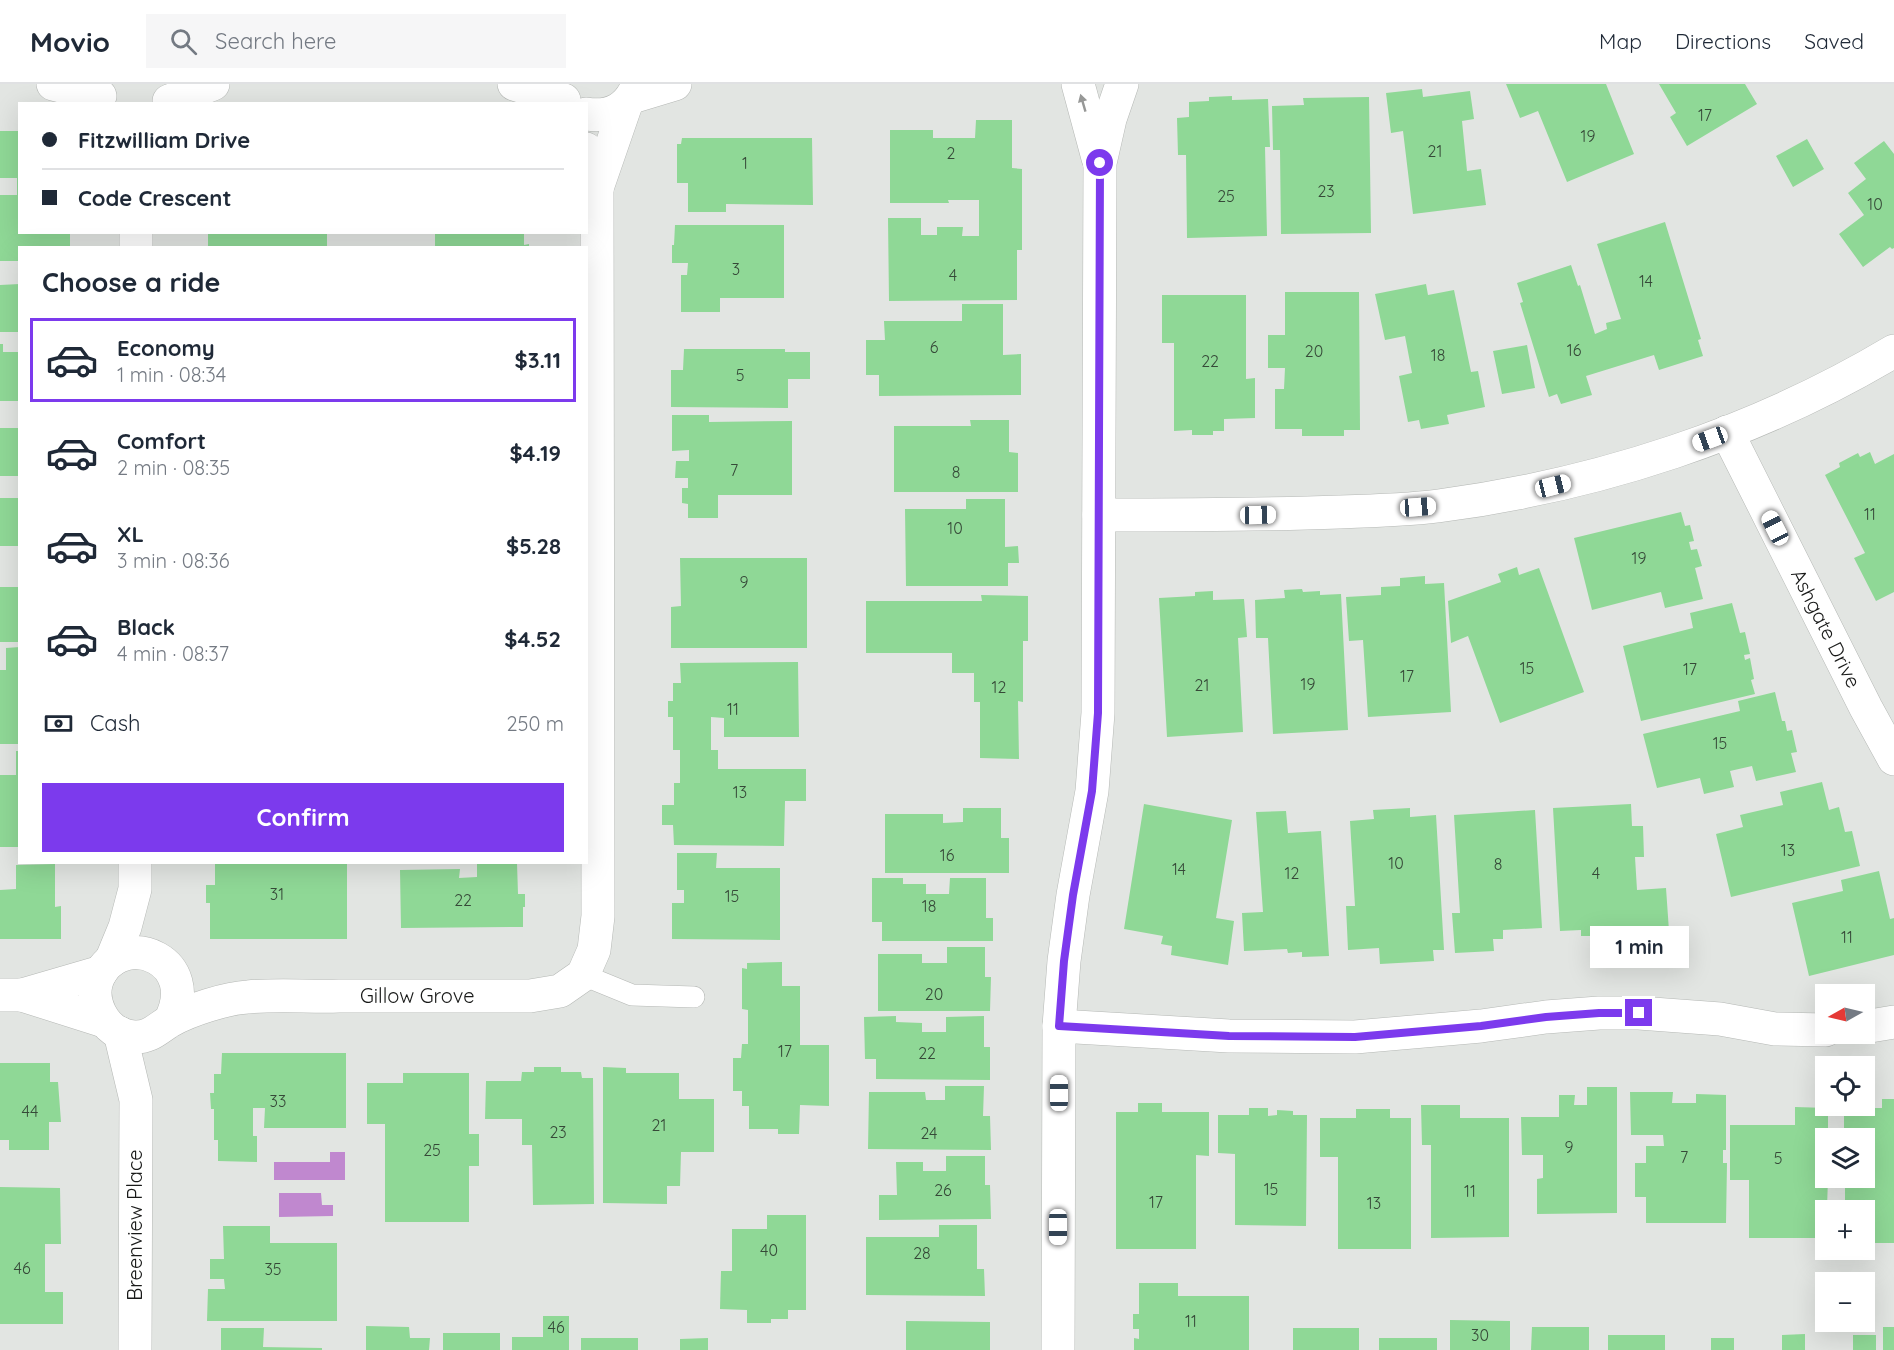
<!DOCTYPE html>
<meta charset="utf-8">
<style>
:root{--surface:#fff;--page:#f6f6f7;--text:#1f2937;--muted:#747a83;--line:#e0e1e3;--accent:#7c3aed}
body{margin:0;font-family:Quicksand,sans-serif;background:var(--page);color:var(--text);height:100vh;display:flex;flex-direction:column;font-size:22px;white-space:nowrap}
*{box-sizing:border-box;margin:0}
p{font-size:20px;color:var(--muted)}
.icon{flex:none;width:33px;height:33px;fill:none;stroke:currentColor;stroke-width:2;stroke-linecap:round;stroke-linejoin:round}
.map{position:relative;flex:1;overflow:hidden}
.sheet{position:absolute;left:18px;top:162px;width:570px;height:618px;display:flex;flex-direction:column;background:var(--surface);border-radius:0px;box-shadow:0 6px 24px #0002}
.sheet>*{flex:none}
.guide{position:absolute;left:18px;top:18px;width:570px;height:132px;border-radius:0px;box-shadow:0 6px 24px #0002;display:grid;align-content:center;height:132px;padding:0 24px;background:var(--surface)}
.needle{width:39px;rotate:262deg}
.tools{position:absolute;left:1815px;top:900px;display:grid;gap:12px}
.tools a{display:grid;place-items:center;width:60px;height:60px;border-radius:0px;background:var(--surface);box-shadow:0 6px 24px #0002;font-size:30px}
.end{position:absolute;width:27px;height:27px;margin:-14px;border:8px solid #7c3aed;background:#fff;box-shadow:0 0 0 3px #fff}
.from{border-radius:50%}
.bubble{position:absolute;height:42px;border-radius:0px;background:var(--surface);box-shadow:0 6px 24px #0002;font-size:20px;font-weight:700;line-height:42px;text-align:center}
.car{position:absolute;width:18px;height:36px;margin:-18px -9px;border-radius:8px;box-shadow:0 0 4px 2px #0007;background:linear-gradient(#fff 24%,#345 0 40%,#fff 0 76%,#345 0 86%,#fff 0)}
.guide b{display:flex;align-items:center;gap:21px;height:57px;font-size:22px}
.guide b+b{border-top:2px solid var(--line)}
.guide i{width:15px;height:15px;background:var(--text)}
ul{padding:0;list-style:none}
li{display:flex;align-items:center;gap:18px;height:84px;margin:0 12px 9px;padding:0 12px;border:3px solid transparent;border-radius:0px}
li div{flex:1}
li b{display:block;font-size:22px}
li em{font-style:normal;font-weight:700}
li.active{border-color:var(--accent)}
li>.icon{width:54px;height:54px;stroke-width:1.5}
h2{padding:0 24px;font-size:27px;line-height:72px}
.pay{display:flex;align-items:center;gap:15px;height:66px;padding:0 24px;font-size:22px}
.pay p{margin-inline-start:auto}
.button{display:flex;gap:12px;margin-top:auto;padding:12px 24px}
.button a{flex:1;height:69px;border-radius:0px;background:var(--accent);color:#fff;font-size:24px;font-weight:700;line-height:69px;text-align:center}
header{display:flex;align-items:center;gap:36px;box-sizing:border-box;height:84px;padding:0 30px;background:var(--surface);border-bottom:2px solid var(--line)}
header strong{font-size:28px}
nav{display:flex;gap:33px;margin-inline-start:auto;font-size:21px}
.search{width:420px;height:54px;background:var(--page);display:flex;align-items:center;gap:15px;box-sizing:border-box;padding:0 21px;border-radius:0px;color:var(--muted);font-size:22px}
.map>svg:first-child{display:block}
</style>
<header>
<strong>Movio</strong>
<div class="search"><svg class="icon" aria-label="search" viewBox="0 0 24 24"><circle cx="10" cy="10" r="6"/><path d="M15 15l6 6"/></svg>Search here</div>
<nav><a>Map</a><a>Directions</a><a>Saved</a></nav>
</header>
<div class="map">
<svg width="1894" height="1266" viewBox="0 0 1894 1266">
<rect width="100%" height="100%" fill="#e2e5e2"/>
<path fill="#c088cf" d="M330,1068H345V1096H274V1078H330Z
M279,1109H321L322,1121H333V1132L279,1133Z"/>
<path fill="#8fd896" d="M1506,0H1606L1634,70L1567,98L1538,27L1520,34Z
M1659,0H1745L1757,20L1687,62L1670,33L1676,29Z
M1422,5L1423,13L1470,7L1474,35L1462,37L1467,87L1481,85L1486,121L1413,130L1403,47L1391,49L1386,9Z
M1232,12V16L1268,15L1270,63H1265L1267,152L1187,154L1186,71H1178L1177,34L1189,33V18L1209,17V13Z
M1369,13L1371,149L1281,150L1280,66H1273L1272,22L1304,21L1303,14Z
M976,36H1012V84L1022,85V166H1017V216L889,217L888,134H921V151H937V143H963L962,152H979V116H948L949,119H890V46H933V54H975Z
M0,47H20V148H70V164H20V177H0V111H17V94H0Z
M682,54H812L813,121L726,120V128H688V99H677V60H681Z
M1807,55L1824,85L1793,103L1776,72Z
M1884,57L1894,70V164L1892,165L1890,163L1863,183L1839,150L1864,131L1848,109L1866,95L1854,79Z
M1665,138L1701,255L1698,256L1703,272L1659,286L1654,271L1586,292L1592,311L1561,320L1557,310L1549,313L1520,219L1523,218L1517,199L1571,181L1578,202L1580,201L1595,250L1607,245L1606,239L1621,235L1597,160Z
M675,141H784V214H720V228H681V191H687L688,179H672V161H674Z
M208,148H327V164H208Z
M435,148H524V161L529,160V164H435Z
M20,200V248H0V201Z
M1426,200L1428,211L1454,206L1471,288L1478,287L1485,323L1447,331L1449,340L1421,345L1419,336L1408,338L1399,292L1412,289L1405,252L1385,256L1375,210Z
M1285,208H1359L1360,346H1344V352H1302V345H1275V305H1284L1285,284H1268V251H1285Z
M1162,211H1246V295L1255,294V334L1224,335V347H1213V351H1192V346L1174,347V259H1162Z
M962,220H1003V271L1021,270V311L879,312V291H866V256H885L884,237H962Z
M0,260H3V268H20V317H0Z
M1527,261L1535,304L1502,310L1493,267Z
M684,265H785V268H810V295H788V324L671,323V286H683Z
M672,331H709V338L792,337V411H718V434H688V420L682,419V404H688V394H675L676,377H689V366L672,367Z
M970,336H1009V368L1018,369V408H894V342H971Z
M0,344H20V392H0Z
M1870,368L1875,380L1894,370V508L1876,517L1854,474L1865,469L1825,391L1840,383L1839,379L1858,369L1860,373Z
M0,414H20V462H0Z
M966,415H1005V463L1018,462L1019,479H1008V502H906L905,425H966Z
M1681,428L1685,442L1690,441L1694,457L1689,458L1691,466L1697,465L1702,482L1695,484L1703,515L1665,524L1661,508L1592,526L1574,454Z
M680,474H807V564H671V523L681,522Z
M1517,483L1519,491L1539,484L1584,608L1500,639L1468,552L1451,559L1448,517L1501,498L1498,490Z
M1425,492V500L1444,499L1451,628L1368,633L1363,556L1349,557L1346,513L1381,511V503L1400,502V494Z
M0,503H20V558H0Z
M1302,505L1303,508L1320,507V511L1341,510L1348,646L1273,650L1268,554H1256L1255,516L1285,514L1284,506Z
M1213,507V516L1244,515L1247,553L1238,554L1243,648L1167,653L1159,514L1195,512V508Z
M981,511L1028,512V557H1023V618L1018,617L1019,675L980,674V618H974V589H952V569H866V517H982Z
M1732,519L1740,549L1745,548L1750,570L1744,571L1745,576L1750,574L1754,595L1751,596L1755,610L1641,637L1623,562L1693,544L1690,529Z
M20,563V660H0V586H6V564Z
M798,578L799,653H724V634L711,633V666H718V685H806V717H785L784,762L674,761L673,741H662V721H674V699H680V666H673V633H668V617H673V599H681L680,579Z
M1775,608L1782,637H1785L1787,647L1792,646L1797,668L1791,669L1796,688L1756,697L1752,682L1730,687L1734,703L1704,710L1700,694L1657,704L1643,650L1740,627L1738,617Z
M16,667H20V763H0V691H16Z
M1822,698L1829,726L1839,723L1845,748L1852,747L1860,782L1731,813L1716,750L1743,743L1740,731L1783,721L1780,708Z
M1144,720L1232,736L1216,834L1234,837L1228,881L1171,871L1172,862L1161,860L1163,852L1124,845Z
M1631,720L1632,742H1643L1644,773H1635L1637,806L1666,804L1669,847L1620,850V855L1601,856V852H1581V846L1560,847L1553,724Z
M963,724H1001V754H1009V789H885V730H943V739L963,738Z
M1410,724V733L1436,731L1444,866H1433L1434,877L1380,880L1379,864L1348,866L1346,822H1355L1350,737L1374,735L1373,726Z
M1535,726L1542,844L1503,846V855H1493L1494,867L1455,869L1452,829H1460L1454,731Z
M1286,727L1288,749L1321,747L1329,872L1302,873V868L1288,869L1287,865L1244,867L1242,829L1263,828L1256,728Z
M677,769H717L716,784H780V856L672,855V819H684V806H677Z
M215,778L347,780V855H210V819H206V801H215Z
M517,779L518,810H525V823H523V843L401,844L400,786L460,785L459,794L477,793V780Z
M55,780V823L61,822V855H0V806L16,805V781Z
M1879,787L1890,835L1894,834V871L1809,892L1792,819L1843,807L1841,796Z
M872,794H903V800H926V810H949L950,794H986V834H993V857H882V838H872Z
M947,863H985V893H991L990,927H878V870H922V879H947Z
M782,878V902H800V961H829V1022L800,1021L799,1050H778V1045H749V1022H742V1007H733V974H741L742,960H748V926L742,925V884L747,885V879Z
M896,932V938L922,939V948H946V933L984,932V963H990V996L876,995V975H865L864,933Z
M222,969H346V1044H264L265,1024H253V1052H257V1078L218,1077V1056H214V1025H211L210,1009H214V990H221Z
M0,979H50V998H58L61,1038H49V1066H9V1056H0Z
M534,983H561V988H581L582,994H593L594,1120L533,1121L532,1061H522V1035H485L486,997H521L522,988H534Z
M603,983L626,984V989H679V1015H714V1068H681L680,1102H667V1120L603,1119Z
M403,989H469V1050H479V1082H469V1138H385V1040H367V999H403Z
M945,1002H984L983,1032H990L991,1066L868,1065L869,1008H925L926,1016H945Z
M1587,1003H1617V1129L1537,1130V1095L1543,1094V1071H1522L1521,1033H1559V1011H1575L1574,1021H1587Z
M1630,1008H1673L1672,1019H1696V1010L1726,1011V1066H1723V1079H1727L1726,1139H1646V1113H1635V1079H1646V1062H1664L1663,1051H1631Z
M1882,1015H1894V1159H1864V1126H1845V1101H1862V1094H1864V1054H1844V1024H1882Z
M1138,1019H1162V1028H1209V1072L1196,1071V1165H1116V1028H1138Z
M1421,1021H1460V1034H1509V1153L1431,1154V1061H1422Z
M1795,1023L1828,1024V1054H1826V1094H1828L1826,1154H1749V1096H1730V1041H1795Z
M1249,1024H1268V1032L1277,1031V1026L1293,1027V1031H1307L1306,1142L1235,1141V1070L1218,1069V1031H1249Z
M1356,1025H1390V1034H1411V1165H1338V1073H1320V1034H1356Z
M946,1072H985V1101H990L991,1135L879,1136V1111H897L896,1078H923V1087H946Z
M0,1103L60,1104L61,1160H45V1208H63V1240H0Z
M767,1131H806V1226H788V1235H771V1239H747V1226L720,1225L721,1187H732V1145H767Z
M939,1141H977V1185H984L985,1212L866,1211V1153H939Z
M223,1142H270V1159H337V1237H207L208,1205H225L224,1195H210V1175H224Z
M1139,1199H1178V1212H1249V1266H1134V1254L1139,1255V1245H1133V1230H1139Z
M543,1232H569V1266H512V1253H543Z
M1450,1236L1510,1237V1266H1450Z
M906,1237L990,1238V1266H906Z
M366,1242L409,1243L410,1254H430L429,1266H366Z
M1532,1243H1589V1266H1531Z
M1883,1243H1894V1266H1883Z
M221,1244H264L263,1263L322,1264V1266H221Z
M1293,1244H1359V1266H1293Z
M443,1249H500V1266H443Z
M1805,1250V1266H1782V1251Z
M1608,1251H1665V1266H1608Z
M1853,1251H1876V1266H1853Z
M581,1254H638V1266H581Z
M708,1254V1266H680V1255Z
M1379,1254H1437V1266H1379Z
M1711,1254H1734V1266H1711Z"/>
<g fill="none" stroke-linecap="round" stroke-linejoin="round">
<g stroke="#b5b8b5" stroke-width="22">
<path id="lane" d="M583,891L632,911L694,913"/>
</g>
<g stroke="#b5b8b5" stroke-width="34">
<g id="street">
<path d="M53,0L100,12"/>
<path d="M514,0L564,16"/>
<path d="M1078,0L1098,74"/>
<path d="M632,13L675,0"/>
<path d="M169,17L213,0"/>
<path d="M586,30C611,34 629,24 638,0"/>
<path d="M597,104L626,20"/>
<path d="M136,164V148"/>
<path id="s1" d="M1727,348L1866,624L1894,675"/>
<path d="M1099,431C1179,431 1259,431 1339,428C1372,427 1406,426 1438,422C1598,401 1755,350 1894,267"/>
<path d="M111,877L125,843L135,805V778"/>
<path d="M0,911H22L101,888"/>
<path d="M22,911L104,937"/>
<path id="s2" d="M170,937C201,877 127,846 101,888C85,914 104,951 134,953C150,954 158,944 170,937C189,926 227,914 248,913C278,910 309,913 339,912C403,912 466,912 530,912L560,907L583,891L594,866L598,832L597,104L586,65"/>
<path d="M1059,942L1229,952L1355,953L1481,942L1546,933L1599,929H1639L1720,935L1775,945L1826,946"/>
<path d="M1864,943L1894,938"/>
<path d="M120,949L136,1016L135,1266"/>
<path d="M1058,1266L1059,942L1064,877L1073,811L1092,707L1098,629L1100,79L1110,35L1122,0"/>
</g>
</g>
<use href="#lane" stroke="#fff" stroke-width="21"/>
<use href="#street" stroke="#fff" stroke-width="33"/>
</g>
<defs><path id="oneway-solid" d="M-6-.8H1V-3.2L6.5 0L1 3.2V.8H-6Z" transform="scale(1.5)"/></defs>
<use fill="#979897" href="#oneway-solid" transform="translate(1083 19) rotate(-106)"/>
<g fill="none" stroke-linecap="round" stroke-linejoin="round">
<path stroke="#7c3aed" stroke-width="8" d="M1100,79L1098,629L1092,707L1073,811L1064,877L1059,942L1229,952L1355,953L1481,942L1546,933L1599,929H1639"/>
</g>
<g text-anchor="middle" stroke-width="6" stroke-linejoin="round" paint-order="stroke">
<g font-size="16" fill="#364938">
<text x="1705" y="37">17</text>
<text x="1588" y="58">19</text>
<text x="1435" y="73">21</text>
<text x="951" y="75">2</text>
<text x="745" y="85">1</text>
<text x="1326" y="113">23</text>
<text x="1226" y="118">25</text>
<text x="1875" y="126">10</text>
<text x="736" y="191">3</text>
<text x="953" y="197">4</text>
<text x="1646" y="203">14</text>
<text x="934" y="269">6</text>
<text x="1574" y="272">16</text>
<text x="1314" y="273">20</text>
<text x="1438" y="277">18</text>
<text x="1210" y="283">22</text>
<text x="740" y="297">5</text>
<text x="734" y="392">7</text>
<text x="956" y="394">8</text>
<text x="1870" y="436">11</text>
<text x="955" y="450">10</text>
<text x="1639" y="480">19</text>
<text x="744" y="504">9</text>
<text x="1527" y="590">15</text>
<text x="1690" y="591">17</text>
<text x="1407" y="598">17</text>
<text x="1308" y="606">19</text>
<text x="1202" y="607">21</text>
<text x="999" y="609">12</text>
<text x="733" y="631">11</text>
<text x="1720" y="665">15</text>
<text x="740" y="714">13</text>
<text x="1788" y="772">13</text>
<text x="947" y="777">16</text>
<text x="1396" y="785">10</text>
<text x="1498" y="786">8</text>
<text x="1179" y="791">14</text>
<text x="1292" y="795">12</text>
<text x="1596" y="795">4</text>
<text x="277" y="816">31</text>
<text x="732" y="818">15</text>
<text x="463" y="822">22</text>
<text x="929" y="828">18</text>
<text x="1847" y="859">11</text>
<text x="934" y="916">20</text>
<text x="785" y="973">17</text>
<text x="927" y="975">22</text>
<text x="278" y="1023">33</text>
<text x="30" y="1033">44</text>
<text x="659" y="1047">21</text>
<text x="558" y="1054">23</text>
<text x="929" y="1055">24</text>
<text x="1569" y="1069">9</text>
<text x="432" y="1072">25</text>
<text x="1684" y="1079">7</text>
<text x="1778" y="1080">5</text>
<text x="1271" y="1111">15</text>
<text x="943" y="1112">26</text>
<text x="1470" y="1113">11</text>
<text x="1156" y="1124">17</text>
<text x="1374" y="1125">13</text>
<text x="769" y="1172">40</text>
<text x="922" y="1175">28</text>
<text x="22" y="1190">46</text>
<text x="273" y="1191">35</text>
<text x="1191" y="1243">11</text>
<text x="556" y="1249">46</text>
<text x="1480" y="1257">30</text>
</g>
<g font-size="20" fill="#181918" stroke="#fff">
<text dy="7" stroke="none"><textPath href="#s1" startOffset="220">Ashgate Drive</textPath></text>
<text dy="7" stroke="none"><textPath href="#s2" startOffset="513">Gillow Grove</textPath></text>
<text transform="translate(135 1141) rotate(-90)" y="7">Breenview Place</text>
</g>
</g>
</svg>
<div class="tools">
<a><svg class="needle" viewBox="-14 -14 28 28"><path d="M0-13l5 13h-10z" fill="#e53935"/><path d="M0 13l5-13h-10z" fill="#747a83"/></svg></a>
<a><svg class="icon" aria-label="locate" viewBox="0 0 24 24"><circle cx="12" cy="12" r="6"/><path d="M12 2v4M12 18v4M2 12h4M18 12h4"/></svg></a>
<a><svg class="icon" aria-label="layers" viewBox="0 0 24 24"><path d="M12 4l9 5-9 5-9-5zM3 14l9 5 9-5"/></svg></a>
<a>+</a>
<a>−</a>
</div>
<i class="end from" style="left:1100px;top:79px"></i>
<i class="end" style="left:1639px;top:929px"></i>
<div class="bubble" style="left:1590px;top:842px;width:99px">1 min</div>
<i class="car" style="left:1710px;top:355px;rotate:250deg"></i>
<i class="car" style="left:1553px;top:402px;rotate:76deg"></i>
<i class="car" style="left:1418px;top:423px;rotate:86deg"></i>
<i class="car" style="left:1258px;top:431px;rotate:89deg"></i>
<i class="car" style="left:1775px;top:444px;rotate:333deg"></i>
<i class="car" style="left:1059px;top:1009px;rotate:0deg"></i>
<i class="car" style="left:1058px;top:1143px;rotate:180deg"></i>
<div class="guide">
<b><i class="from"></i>Fitzwilliam Drive</b>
<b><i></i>Code Crescent</b>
</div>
<section class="sheet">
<h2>Choose a ride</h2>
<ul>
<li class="active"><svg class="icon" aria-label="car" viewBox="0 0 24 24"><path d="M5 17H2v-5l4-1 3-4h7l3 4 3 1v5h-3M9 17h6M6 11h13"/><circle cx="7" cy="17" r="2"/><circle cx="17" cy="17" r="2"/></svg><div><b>Economy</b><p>1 min · 08:34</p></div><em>$3.11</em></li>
<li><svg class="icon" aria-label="car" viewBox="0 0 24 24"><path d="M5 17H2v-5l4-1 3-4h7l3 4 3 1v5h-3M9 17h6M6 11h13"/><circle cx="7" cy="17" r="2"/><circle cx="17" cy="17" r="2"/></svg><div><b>Comfort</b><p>2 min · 08:35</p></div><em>$4.19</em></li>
<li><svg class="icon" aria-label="car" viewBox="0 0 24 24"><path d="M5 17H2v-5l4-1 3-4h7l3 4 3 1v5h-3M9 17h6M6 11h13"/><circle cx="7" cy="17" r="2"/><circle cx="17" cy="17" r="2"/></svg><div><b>XL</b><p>3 min · 08:36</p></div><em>$5.28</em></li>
<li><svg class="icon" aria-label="car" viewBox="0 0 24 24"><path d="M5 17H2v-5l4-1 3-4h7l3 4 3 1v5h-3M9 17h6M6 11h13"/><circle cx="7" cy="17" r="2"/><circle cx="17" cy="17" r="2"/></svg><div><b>Black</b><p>4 min · 08:37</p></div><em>$4.52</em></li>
</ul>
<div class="pay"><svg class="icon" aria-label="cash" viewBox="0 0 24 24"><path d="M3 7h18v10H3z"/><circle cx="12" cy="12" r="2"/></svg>Cash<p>250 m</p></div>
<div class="button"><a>Confirm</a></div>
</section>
</div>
